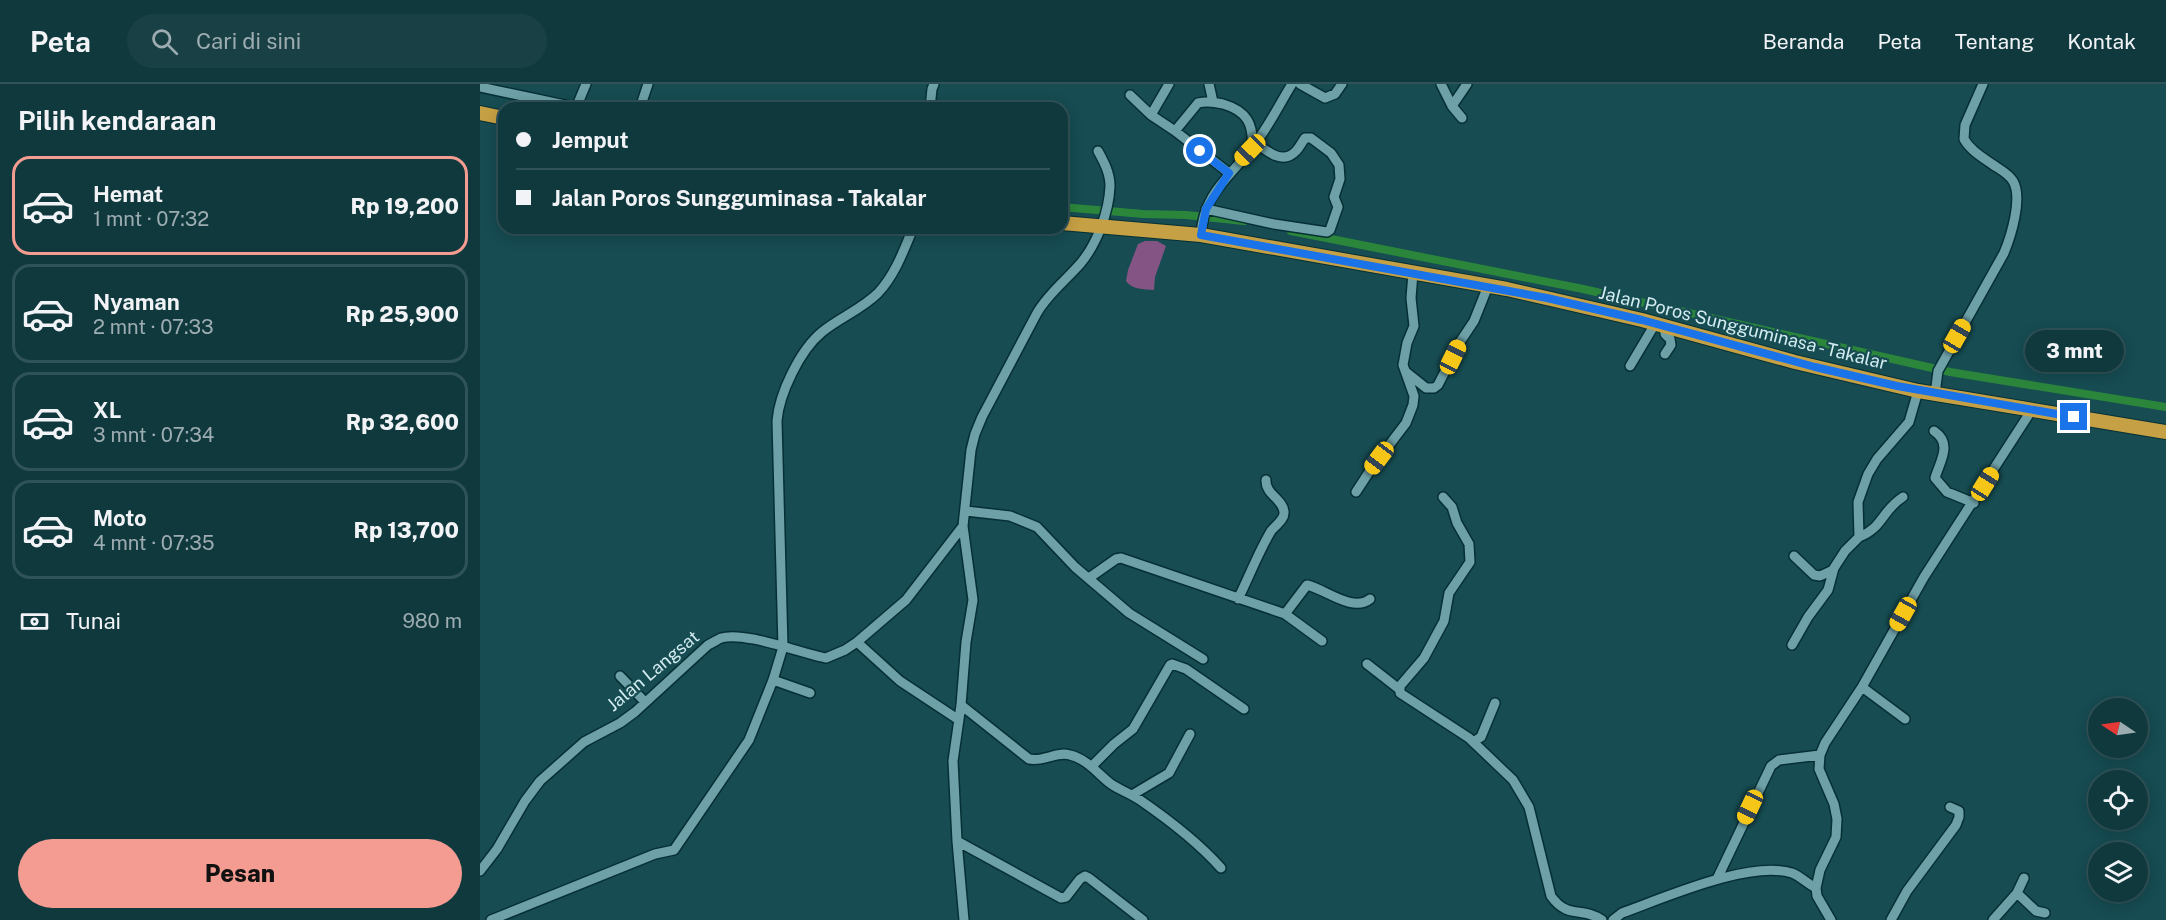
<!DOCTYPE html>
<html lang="id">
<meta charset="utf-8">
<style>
:root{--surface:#10393e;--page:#194045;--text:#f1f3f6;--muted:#9cacb0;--line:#305358;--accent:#f59c92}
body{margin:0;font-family:"Public Sans",sans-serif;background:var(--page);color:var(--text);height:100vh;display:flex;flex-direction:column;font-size:22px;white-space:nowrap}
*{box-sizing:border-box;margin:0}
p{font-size:20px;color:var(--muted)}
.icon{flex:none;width:33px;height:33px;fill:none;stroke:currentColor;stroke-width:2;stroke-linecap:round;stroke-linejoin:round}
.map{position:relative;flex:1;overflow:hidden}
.panel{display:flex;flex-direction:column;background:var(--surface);width:480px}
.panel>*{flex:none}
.banner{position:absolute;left:18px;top:18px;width:570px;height:132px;border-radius:18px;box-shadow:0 3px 15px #0003,0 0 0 2px var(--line);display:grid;align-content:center;height:132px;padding:0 18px;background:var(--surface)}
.needle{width:39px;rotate:283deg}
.buttons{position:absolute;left:1608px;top:614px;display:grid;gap:12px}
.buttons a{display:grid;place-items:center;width:60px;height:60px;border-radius:50%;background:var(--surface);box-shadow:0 3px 15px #0003,0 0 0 2px var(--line);font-size:30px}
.end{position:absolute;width:27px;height:27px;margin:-14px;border:8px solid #1a73e8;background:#fff;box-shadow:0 0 0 3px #fff}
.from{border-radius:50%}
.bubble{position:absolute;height:42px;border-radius:21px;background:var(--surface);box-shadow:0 3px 15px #0003,0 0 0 2px var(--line);font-size:20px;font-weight:800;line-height:42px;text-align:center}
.car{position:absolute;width:18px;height:36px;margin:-18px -9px;border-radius:8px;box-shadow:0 0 4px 2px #0007;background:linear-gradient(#f5c518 24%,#345 0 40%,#f5c518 0 76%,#345 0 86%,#f5c518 0)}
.banner b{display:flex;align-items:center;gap:21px;height:57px;font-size:22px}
.banner b+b{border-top:2px solid var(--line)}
.banner i{width:15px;height:15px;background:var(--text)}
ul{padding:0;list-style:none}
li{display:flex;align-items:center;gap:18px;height:99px;margin:0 12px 9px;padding:0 6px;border:3px solid var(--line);border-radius:18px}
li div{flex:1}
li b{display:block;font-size:22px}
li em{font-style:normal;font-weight:800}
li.on{border-color:var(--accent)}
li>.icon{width:54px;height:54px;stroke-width:1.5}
h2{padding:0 18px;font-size:27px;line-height:72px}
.pay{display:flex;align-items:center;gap:15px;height:66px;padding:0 18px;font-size:22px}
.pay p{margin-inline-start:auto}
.action{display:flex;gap:12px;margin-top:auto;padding:12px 18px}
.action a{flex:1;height:69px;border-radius:36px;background:var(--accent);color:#111;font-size:24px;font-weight:800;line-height:69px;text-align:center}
header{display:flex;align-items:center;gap:36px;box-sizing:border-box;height:84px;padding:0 30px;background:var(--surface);border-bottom:2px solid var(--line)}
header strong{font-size:28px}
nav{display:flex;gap:33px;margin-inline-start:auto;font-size:21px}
.search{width:420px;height:54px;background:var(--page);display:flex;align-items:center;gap:15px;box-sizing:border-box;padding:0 21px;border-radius:33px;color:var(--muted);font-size:22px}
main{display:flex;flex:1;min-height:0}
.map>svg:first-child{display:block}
</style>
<header>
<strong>Peta</strong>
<div class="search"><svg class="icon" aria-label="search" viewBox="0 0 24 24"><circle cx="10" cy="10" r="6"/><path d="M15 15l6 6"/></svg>Cari di sini</div>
<nav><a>Beranda</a><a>Peta</a><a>Tentang</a><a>Kontak</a></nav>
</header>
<main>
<section class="panel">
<h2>Pilih kendaraan</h2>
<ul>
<li class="on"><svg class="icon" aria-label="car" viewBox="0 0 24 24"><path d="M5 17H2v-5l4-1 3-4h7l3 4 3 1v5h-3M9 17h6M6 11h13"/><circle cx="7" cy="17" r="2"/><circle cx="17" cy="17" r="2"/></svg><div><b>Hemat</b><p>1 mnt · 07:32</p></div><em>Rp 19,200</em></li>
<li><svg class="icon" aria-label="car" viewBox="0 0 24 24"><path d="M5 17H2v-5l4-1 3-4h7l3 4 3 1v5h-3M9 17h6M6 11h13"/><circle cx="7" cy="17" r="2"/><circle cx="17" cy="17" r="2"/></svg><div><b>Nyaman</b><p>2 mnt · 07:33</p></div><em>Rp 25,900</em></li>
<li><svg class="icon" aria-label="car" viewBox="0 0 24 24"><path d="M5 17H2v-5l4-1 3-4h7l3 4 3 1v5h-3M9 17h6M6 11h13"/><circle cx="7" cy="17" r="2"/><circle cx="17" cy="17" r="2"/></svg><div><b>XL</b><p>3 mnt · 07:34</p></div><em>Rp 32,600</em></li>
<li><svg class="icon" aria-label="car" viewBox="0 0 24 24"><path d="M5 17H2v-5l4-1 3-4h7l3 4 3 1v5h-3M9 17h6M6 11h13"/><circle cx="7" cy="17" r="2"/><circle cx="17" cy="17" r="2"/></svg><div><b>Moto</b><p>4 mnt · 07:35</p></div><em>Rp 13,700</em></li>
</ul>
<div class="pay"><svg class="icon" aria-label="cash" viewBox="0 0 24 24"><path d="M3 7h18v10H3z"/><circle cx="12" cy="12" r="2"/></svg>Tunai<p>980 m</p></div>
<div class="action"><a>Pesan</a></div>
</section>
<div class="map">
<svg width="1686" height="836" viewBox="0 0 1686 836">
<rect width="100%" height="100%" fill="#164c52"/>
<path fill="#845484" d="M665,157H677L686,162L675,193L674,206C664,205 652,206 646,197L648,186L658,160Z"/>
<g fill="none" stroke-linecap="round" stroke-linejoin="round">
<path stroke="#2b863c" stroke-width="8" d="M582,123L663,130L706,131L764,137
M811,147L1103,205L1470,288L1686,323"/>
<g stroke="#063035" stroke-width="12">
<path id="minor" d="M729,0L733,18
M820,0L845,14L855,10L862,0
M961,0L972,22L987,0
M0,3L99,24
M650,11L671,31L695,47L718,19C727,17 734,18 743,20C767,27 774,40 772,65
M972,22L982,34
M96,24L106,0
M160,24L168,0
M450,24L452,5L454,0
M671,31L689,0
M695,47L749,89
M726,125L794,140L847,148L850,146L858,123L854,113L860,95L859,81L851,69L831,54H825C822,58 820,63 816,67C803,81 788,68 776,59
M721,151C723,110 750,93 772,64C788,44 799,21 812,0
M1185,270L1191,261L1190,255L1185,250V243
M1150,282L1175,240
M926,288L946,304H954L958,301L980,258L994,237L1008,202
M1455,310L1458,287L1524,169C1531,152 1543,114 1533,97C1528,89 1519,85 1512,80C1502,73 1490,66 1484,55L1485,41L1503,0
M1454,347C1473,360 1460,377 1455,394L1467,408L1494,419
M876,408L891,385L926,339L933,321L934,312L923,281L927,259L934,242L931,214L933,189
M963,413L972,423L977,439L989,460L990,478L969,509L964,537L944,574L920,602V609L989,654L1033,696L1049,723L1071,812C1088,836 1102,822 1122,836
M486,427L530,432L557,443L595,483L649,529L723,575
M1379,453C1403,444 1402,426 1423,413
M1314,472L1334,491L1340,492L1353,486
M609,494L636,475L641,474L805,530L827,501C845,505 873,529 890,515
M758,515C769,493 778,469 791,447C795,442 805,435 804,428C803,415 785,410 786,396
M805,530L842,557
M377,558L420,597L479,636
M1312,561L1328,533L1348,506L1354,484L1365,467L1379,453L1378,418L1388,390L1397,375L1429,338L1438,307
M887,580L919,605
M140,592L165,618
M293,596L330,609
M1382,603L1425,635
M481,621L549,675C565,678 576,667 590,671C607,675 618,690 631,700C640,706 651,710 660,716C689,736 717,757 741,784
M993,658L1001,653L1015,619
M612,682L634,660L653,645L690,581L692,580L706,585L764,625
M652,711L689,689L710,650
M477,757L581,814L586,813L600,795L605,792L609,794L663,836
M0,787L17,765L45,717L60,697L104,658L140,639L155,628L228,561C232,559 237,556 241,554C265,547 319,569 346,574L365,566L377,558L426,516L483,442
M1237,795L1291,682L1299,676L1340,671
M1537,809L1556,827L1565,829
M11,836L175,770L194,766L269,656L293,596L303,563L297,337C299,310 320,266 342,248C359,234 382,225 398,209C415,191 424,166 433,144
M484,836L477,757L473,677L481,621L486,558L493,516L483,442L491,366L495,350L502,333L557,229C568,210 586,196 600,180C617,160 629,128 630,102C630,89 624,78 618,67
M1133,836L1142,829C1184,814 1269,776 1312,789C1320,792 1328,800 1336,804
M1351,836L1337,812L1336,804L1340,786L1356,753L1357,735L1354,720L1339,685L1340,671L1345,659L1382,603L1444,493L1551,327
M1411,836L1427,807L1476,741L1479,733V727L1470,723
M1513,836L1537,809L1544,794"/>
</g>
<g stroke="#063035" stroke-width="16">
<path id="highway" d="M0,29L24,34
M582,139L721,151L1027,205L1162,236L1315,278L1438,307L1686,348"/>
</g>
<use href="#minor" stroke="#6da0a7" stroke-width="9"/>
<use href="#highway" stroke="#c6a044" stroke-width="14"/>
</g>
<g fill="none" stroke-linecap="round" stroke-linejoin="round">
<path stroke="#1a73e8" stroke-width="8" d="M720,67L749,89L726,125L721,151L1067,214L1162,236L1335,283L1417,302L1594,333"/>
</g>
<g text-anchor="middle" stroke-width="4.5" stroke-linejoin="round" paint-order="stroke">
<g font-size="18" fill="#d2ecf0" stroke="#164c52">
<text transform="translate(1263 244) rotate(14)" y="6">Jalan Poros Sungguminasa - Takalar</text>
<text transform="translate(173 587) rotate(-40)" y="6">Jalan Langsat</text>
</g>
</g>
</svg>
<div class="buttons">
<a><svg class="needle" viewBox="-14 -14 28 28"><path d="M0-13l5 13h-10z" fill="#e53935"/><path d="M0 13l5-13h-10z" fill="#9cacb0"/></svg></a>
<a><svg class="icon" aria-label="locate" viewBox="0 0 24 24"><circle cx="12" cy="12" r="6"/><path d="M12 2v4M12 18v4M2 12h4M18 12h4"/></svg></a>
<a><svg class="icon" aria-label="layers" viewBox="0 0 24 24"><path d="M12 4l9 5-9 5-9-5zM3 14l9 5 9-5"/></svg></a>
</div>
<i class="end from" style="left:720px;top:67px"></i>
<i class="end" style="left:1594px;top:333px"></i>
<div class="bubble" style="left:1545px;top:246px;width:99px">3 mnt</div>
<i class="car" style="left:770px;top:66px;rotate:224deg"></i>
<i class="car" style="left:1477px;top:252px;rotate:30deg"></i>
<i class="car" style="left:973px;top:273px;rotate:26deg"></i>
<i class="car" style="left:899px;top:374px;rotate:217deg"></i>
<i class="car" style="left:1505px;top:400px;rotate:32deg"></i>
<i class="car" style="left:1423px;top:530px;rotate:209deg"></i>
<i class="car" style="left:1270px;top:723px;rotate:205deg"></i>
<div class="banner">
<b><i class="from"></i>Jemput</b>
<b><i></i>Jalan Poros Sungguminasa - Takalar</b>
</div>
</div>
</main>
